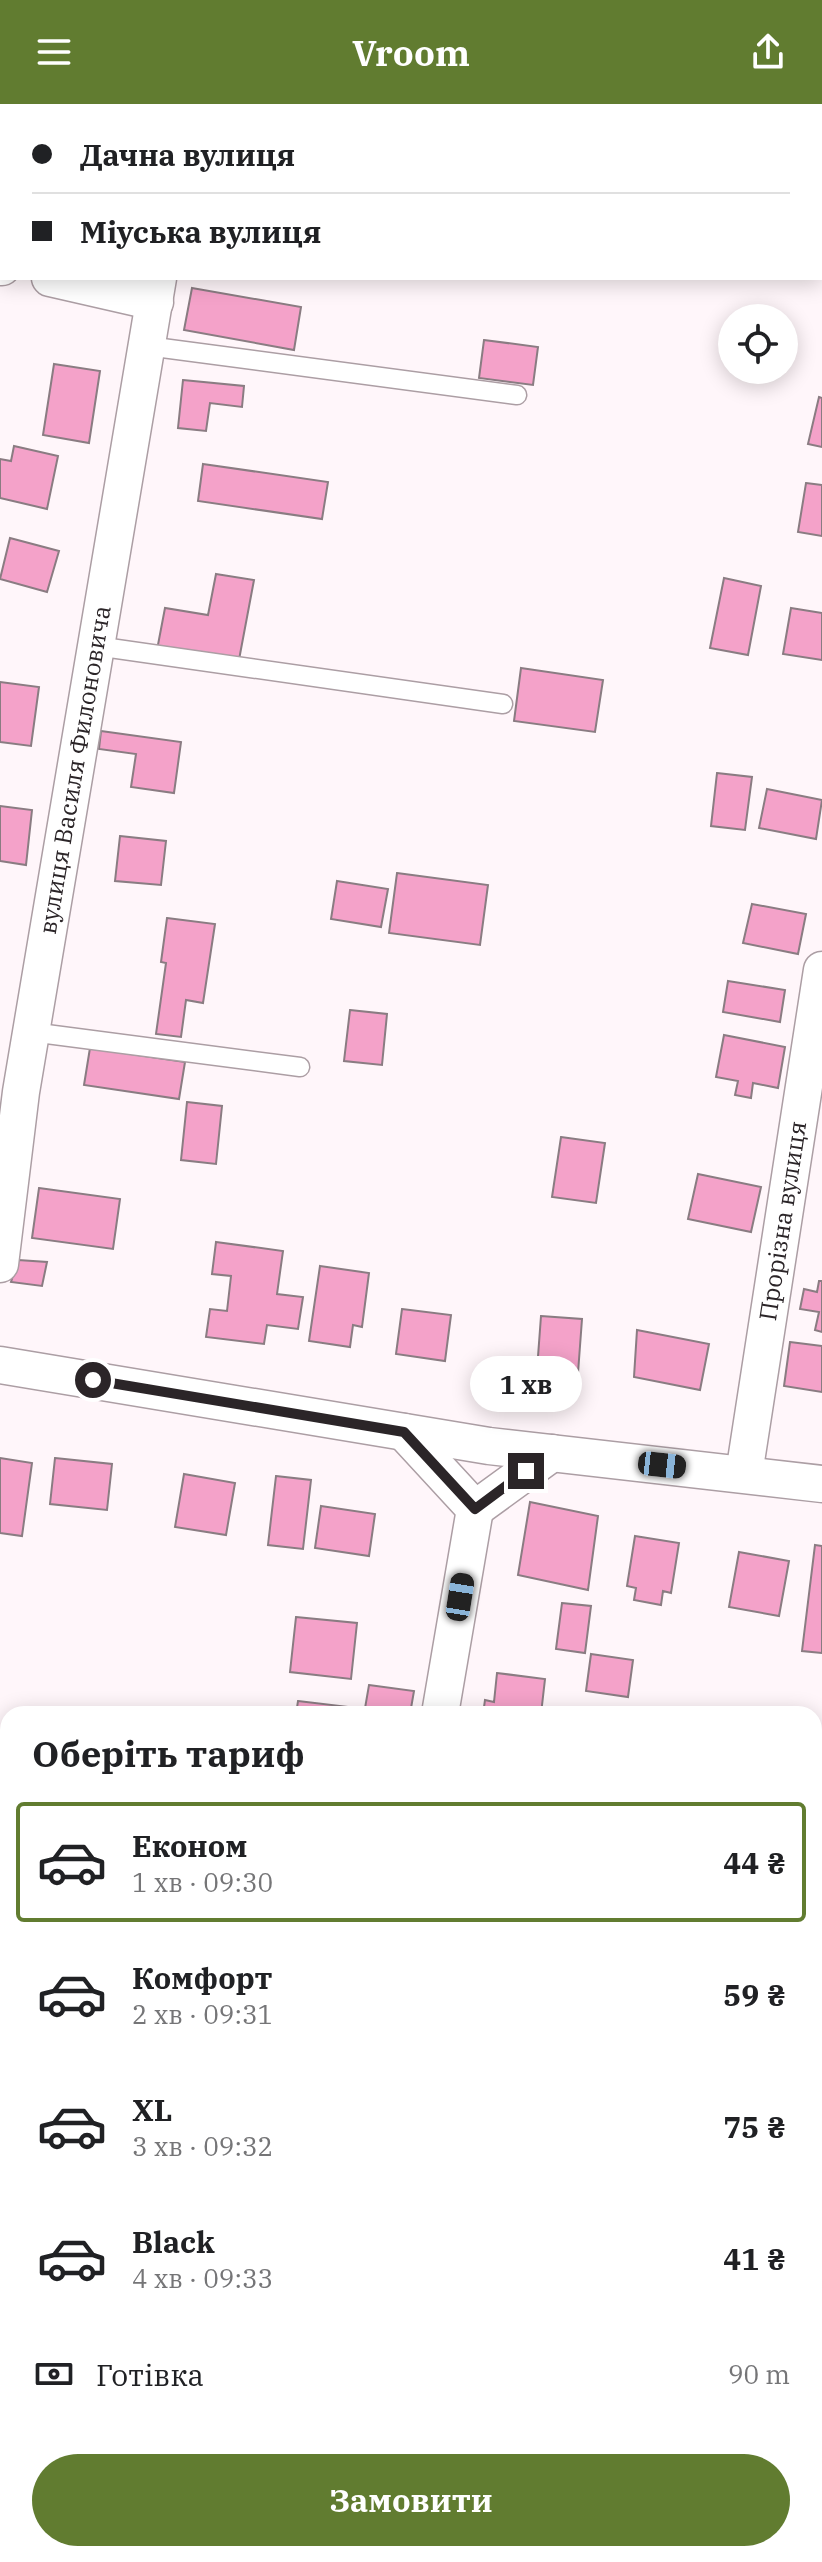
<!DOCTYPE html>
<html lang="uk">
<meta charset="utf-8">
<style>
:root{--surface:#fff;--page:#f6f6f6;--text:#202124;--muted:#757577;--line:#e0e0e0;--accent:#617c30}
body{margin:0;font-family:"IBM Plex Serif",serif;background:var(--page);color:var(--text);height:100vh;display:flex;flex-direction:column;font-size:30px;white-space:nowrap}
*{box-sizing:border-box;margin:0}
p{font-size:26px;color:var(--muted)}
.icon{flex:none;width:44px;height:44px;fill:none;stroke:currentColor;stroke-width:2;stroke-linecap:round;stroke-linejoin:round}
.map{position:relative;flex:1;overflow:hidden}
.sheet{position:absolute;left:0px;top:1602px;width:822px;height:856px;display:flex;flex-direction:column;background:var(--surface);border-radius:24px 24px 0 0;box-shadow:0 4px 20px #0003}
.sheet>*{flex:none}
.top-card{position:absolute;left:0px;top:0px;width:822px;height:176px;box-shadow:0 4px 20px #0003;display:grid;align-content:center;height:176px;padding:0 32px;background:var(--surface)}
.fabs{position:absolute;left:718px;top:200px;display:grid;gap:16px}
.fabs a{display:grid;place-items:center;width:80px;height:80px;border-radius:50%;background:var(--surface);box-shadow:0 4px 20px #0003;font-size:40px}
.end{position:absolute;width:36px;height:36px;margin:-18px;border:10px solid #2b2528;background:#fff;box-shadow:0 0 0 4px #fff}
.from{border-radius:50%}
.bubble{position:absolute;height:56px;border-radius:28px;background:var(--surface);box-shadow:0 4px 20px #0003;font-size:26px;font-weight:700;line-height:56px;text-align:center}
.car{position:absolute;width:24px;height:48px;margin:-24px -12px;border-radius:10px;box-shadow:0 0 6px 2px #0007;background:linear-gradient(#222 24%,#8ab4d8 0 40%,#222 0 76%,#8ab4d8 0 86%,#222 0)}
.top-card b{display:flex;align-items:center;gap:28px;height:76px;font-size:30px}
.top-card b+b{border-top:2px solid var(--line)}
.top-card i{width:20px;height:20px;background:var(--text)}
ul{padding:0;list-style:none}
li{display:flex;align-items:center;gap:24px;height:120px;margin:0 16px 12px;padding:0 16px;border:4px solid transparent;border-radius:8px}
li div{flex:1}
li b{display:block;font-size:30px}
li em{font-style:normal;font-weight:700}
li.on{border-color:var(--accent)}
li>.icon{width:72px;height:72px;stroke-width:1.5}
h2{padding:0 32px;font-size:36px;line-height:96px}
.pay{display:flex;align-items:center;gap:20px;height:88px;padding:0 32px;font-size:30px}
.pay p{margin-inline-start:auto}
.button{display:flex;gap:16px;margin-top:auto;padding:16px 32px}
.button a{flex:1;height:92px;border-radius:48px;background:var(--accent);color:#fff;font-size:32px;font-weight:700;line-height:92px;text-align:center}
header{display:flex;justify-content:space-between;align-items:center;height:104px;padding:0 32px;background:var(--accent);color:#fff;font-size:36px;font-weight:700}
.map>svg:first-child{display:block}
</style>
<header><svg class="icon" aria-label="menu" viewBox="0 0 24 24"><path d="M4 6h16M4 12h16M4 18h16"/></svg>Vroom<svg class="icon" aria-label="share" viewBox="0 0 24 24"><path d="M12 15V3M7 8l5-5 5 5M5 13v7h14v-7"/></svg></header>
<div class="map">
<svg width="822" height="2458" viewBox="0 0 822 2458">
<rect width="100%" height="100%" fill="#fff6fa"/>
<path fill="#f4a2c9" stroke="#8a7c82" stroke-width="2" d="M26,0H74L26,2Z
M241,0H345L241,2Z
M407,0H576L407,2Z
M795,0H822V16L820,2H795Z
M820,41L822,42V73L820,72Z
M192,184L301,203L294,246L184,226Z
M484,236L538,243L533,281L479,274Z
M54,260L100,267L89,339L43,331Z
M183,276L244,282L242,303L210,299L206,327L178,324Z
M819,293L822,294V343L808,340Z
M14,342L58,352L47,405L0,394V355L11,357Z
M203,360L328,378L322,415L198,397Z
M806,379L822,381V432L798,428Z
M10,434L59,447L47,488L0,475Z
M216,470L254,476L238,561L157,546L165,504L208,511Z
M724,474L761,482L748,551L710,544Z
M791,504L822,509V556L783,550Z
M521,564L603,576L595,628L514,617Z
M0,578L39,583L31,642L0,638Z
M101,627L181,638L174,689L131,683L136,650L99,645Z
M717,669L752,673L745,726L711,722Z
M767,685L822,696L816,735L759,724Z
M0,702L32,706L26,761L0,757Z
M120,732L166,737L161,781L115,777Z
M397,769L488,781L480,841L389,829Z
M337,777L388,785L381,823L331,815Z
M752,800L806,810L798,850L743,839Z
M167,814L215,820L203,899L186,896L181,933L156,930L166,859L161,858Z
M728,877L785,886L780,918L723,908Z
M350,906L387,910L382,961L344,957Z
M724,931L785,943L778,984L753,979L751,994L735,991L738,977L716,973Z
M90,944L185,958L179,995L84,981Z
M187,998L222,1002L216,1060L181,1056Z
M561,1033L605,1039L596,1099L552,1093Z
M698,1070L761,1083L751,1128L688,1115Z
M39,1084L120,1095L113,1145L32,1134Z
M216,1138L283,1147L277,1190L303,1193L298,1225L267,1221L264,1240L206,1233L210,1205L227,1207L231,1172L212,1170Z
M18,1156L47,1158L42,1182L11,1178Z
M320,1162L369,1169L362,1223L353,1221L350,1243L309,1237Z
M819,1177H822V1228L815,1226L819,1208L800,1205L804,1185L817,1188Z
M402,1205L451,1211L445,1257L396,1250Z
M541,1212L582,1215L578,1269L537,1266Z
M637,1226L709,1240L700,1286L634,1273Z
M790,1238L822,1242V1288L784,1282Z
M0,1354L32,1359L22,1432L0,1429Z
M55,1354L112,1360L107,1406L50,1400Z
M184,1370L235,1379L226,1431L175,1423Z
M276,1372L311,1376L303,1445L268,1441Z
M530,1398L598,1412L588,1486L518,1471Z
M321,1402L375,1410L369,1452L315,1444Z
M635,1432L679,1439L671,1489L663,1487L661,1501L634,1496L636,1484L627,1482Z
M815,1441L822,1442V1549L802,1547Z
M739,1448L789,1457L779,1512L729,1503Z
M562,1499L591,1502L585,1549L556,1545Z
M296,1513L357,1519L351,1575L290,1568Z
M591,1550L633,1556L628,1593L586,1587Z
M497,1569L545,1575L541,1610H483L485,1596L494,1598Z
M369,1581L414,1587L410,1610H364Z
M298,1597L349,1603L348,1610H296Z
M0,1786L8,1787V1829L0,1828Z
M814,2111L822,2113V2156L814,2154Z
M0,2391L8,2392V2449L0,2448Z
M208,2450H261L259,2458H207Z
M384,2450H421L420,2458H383Z"/>
<g fill="none" stroke-linecap="round" stroke-linejoin="round">
<g stroke="#ac9ea4" stroke-width="21">
<path id="lane" d="M147,242L517,291
M96,542L503,600
M31,928L300,963"/>
</g>
<g stroke="#ac9ea4" stroke-width="39">
<g id="street">
<path d="M184,2V0"/>
<path d="M0,163H2"/>
<path d="M50,174L155,198"/>
<path id="s1" d="M0,1160L21,988L158,174"/>
<path d="M0,1261L489,1342L822,1380"/>
<path d="M404,1328L475,1405L440,1610"/>
<path id="s2" d="M744,1370L822,866"/>
<path d="M475,1405L552,1349"/>
<path d="M0,1908L8,1909"/>
<path d="M814,2029L822,2030"/>
<path d="M308,2458L309,2450"/>
</g>
</g>
<use href="#lane" stroke="#fff" stroke-width="18"/>
<use href="#street" stroke="#fff" stroke-width="36"/>
</g>
<g fill="none" stroke-linecap="round" stroke-linejoin="round">
<path stroke="#2b2528" stroke-width="10" d="M93,1276L404,1328L475,1405L526,1367"/>
</g>
<g text-anchor="middle" stroke-width="7" stroke-linejoin="round" paint-order="stroke">
<g font-size="24" fill="#2b2528" stroke="#fff">
<text dy="8" stroke="none"><textPath href="#s1" startOffset="500">вулиця Василя Филоновича</textPath></text>
<text dy="8" stroke="none"><textPath href="#s2" startOffset="256">Прорізна вулиця</textPath></text>
</g>
</g>
</svg>
<div class="fabs">
<a><svg class="icon" aria-label="locate" viewBox="0 0 24 24"><circle cx="12" cy="12" r="6"/><path d="M12 2v4M12 18v4M2 12h4M18 12h4"/></svg></a>
</div>
<i class="end from" style="left:93px;top:1276px"></i>
<i class="end" style="left:526px;top:1367px"></i>
<div class="bubble" style="left:470px;top:1252px;width:112px">1 хв</div>
<i class="car" style="left:662px;top:1361px;rotate:96deg"></i>
<i class="car" style="left:460px;top:1493px;rotate:9deg"></i>
<div class="top-card">
<b><i class="from"></i>Дачна вулиця</b>
<b><i></i>Міуська вулиця</b>
</div>
<section class="sheet">
<h2>Оберіть тариф</h2>
<ul>
<li class="on"><svg class="icon" aria-label="car" viewBox="0 0 24 24"><path d="M5 17H2v-5l4-1 3-4h7l3 4 3 1v5h-3M9 17h6M6 11h13"/><circle cx="7" cy="17" r="2"/><circle cx="17" cy="17" r="2"/></svg><div><b>Економ</b><p>1 хв · 09:30</p></div><em>44 ₴</em></li>
<li><svg class="icon" aria-label="car" viewBox="0 0 24 24"><path d="M5 17H2v-5l4-1 3-4h7l3 4 3 1v5h-3M9 17h6M6 11h13"/><circle cx="7" cy="17" r="2"/><circle cx="17" cy="17" r="2"/></svg><div><b>Комфорт</b><p>2 хв · 09:31</p></div><em>59 ₴</em></li>
<li><svg class="icon" aria-label="car" viewBox="0 0 24 24"><path d="M5 17H2v-5l4-1 3-4h7l3 4 3 1v5h-3M9 17h6M6 11h13"/><circle cx="7" cy="17" r="2"/><circle cx="17" cy="17" r="2"/></svg><div><b>XL</b><p>3 хв · 09:32</p></div><em>75 ₴</em></li>
<li><svg class="icon" aria-label="car" viewBox="0 0 24 24"><path d="M5 17H2v-5l4-1 3-4h7l3 4 3 1v5h-3M9 17h6M6 11h13"/><circle cx="7" cy="17" r="2"/><circle cx="17" cy="17" r="2"/></svg><div><b>Black</b><p>4 хв · 09:33</p></div><em>41 ₴</em></li>
</ul>
<div class="pay"><svg class="icon" aria-label="cash" viewBox="0 0 24 24"><path d="M3 7h18v10H3z"/><circle cx="12" cy="12" r="2"/></svg>Готівка<p>90 m</p></div>
<div class="button"><a>Замовити</a></div>
</section>
</div>
